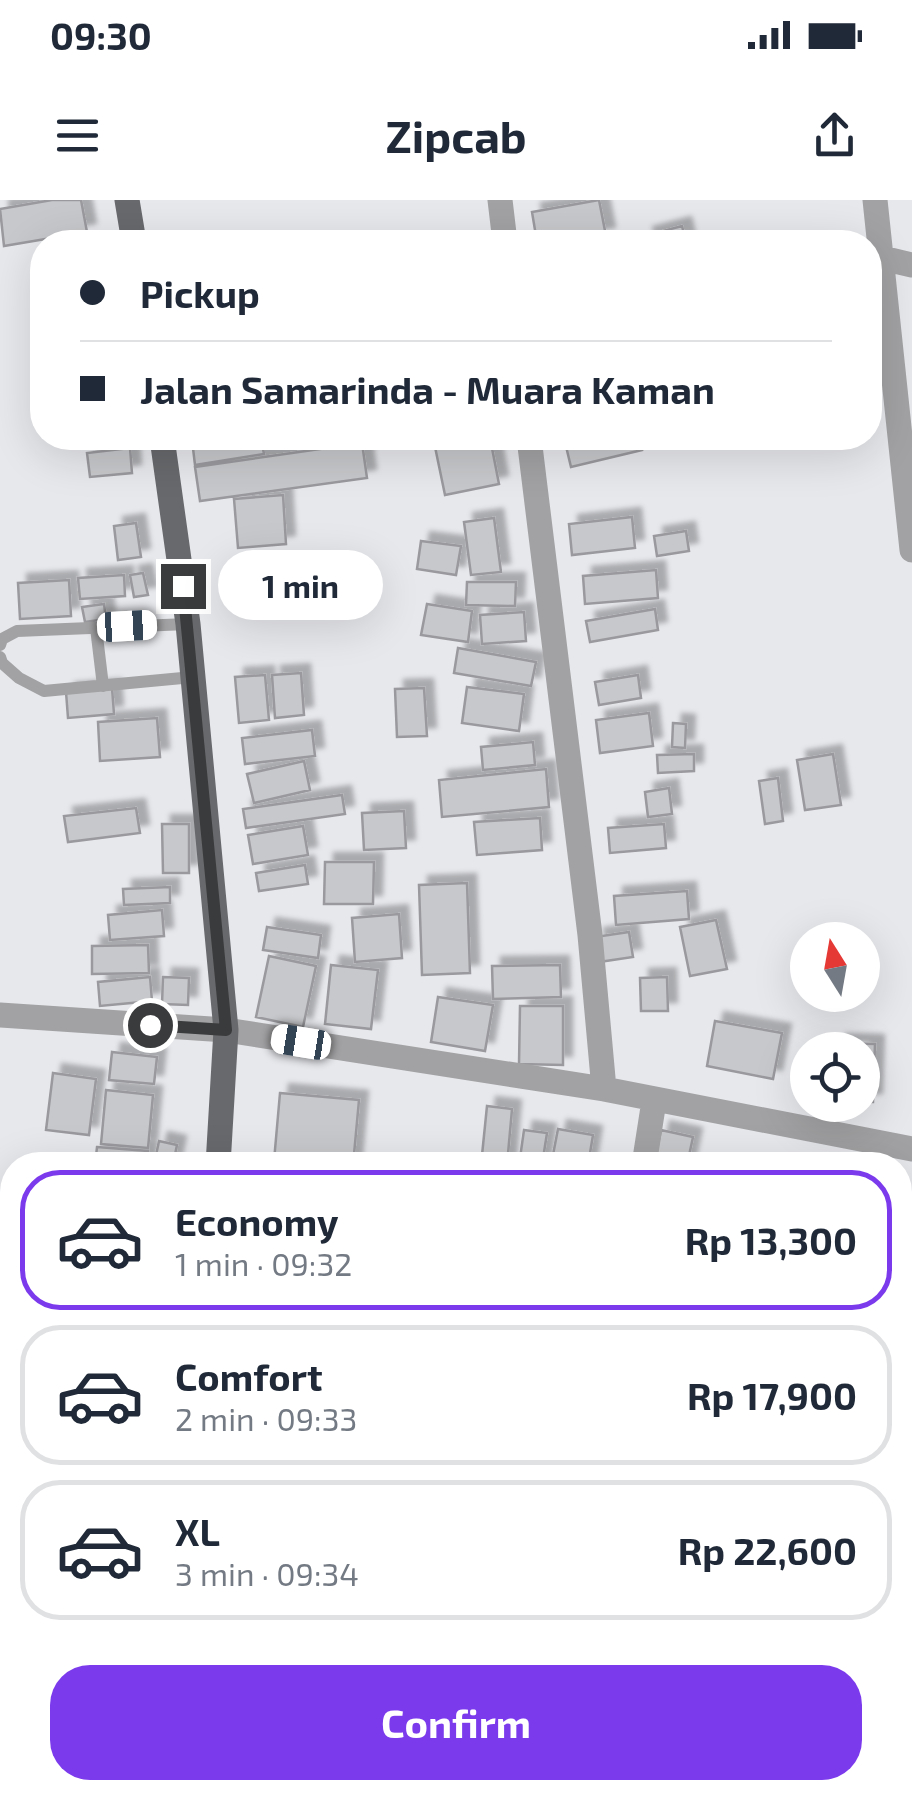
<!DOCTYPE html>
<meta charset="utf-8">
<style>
:root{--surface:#fff;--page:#f6f6f7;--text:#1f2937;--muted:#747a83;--line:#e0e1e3;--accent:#7c3aed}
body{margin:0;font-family:"Exo 2",sans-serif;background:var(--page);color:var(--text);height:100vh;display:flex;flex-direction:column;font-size:38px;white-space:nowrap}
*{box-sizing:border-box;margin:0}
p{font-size:32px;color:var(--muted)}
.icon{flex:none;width:55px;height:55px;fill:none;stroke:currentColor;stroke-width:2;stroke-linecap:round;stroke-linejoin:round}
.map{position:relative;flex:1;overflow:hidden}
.drawer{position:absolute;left:0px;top:952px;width:912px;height:648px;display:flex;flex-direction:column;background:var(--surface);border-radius:40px 40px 0 0;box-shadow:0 10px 40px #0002}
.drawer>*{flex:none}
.banner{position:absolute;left:30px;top:30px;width:852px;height:220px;border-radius:40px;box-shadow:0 10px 40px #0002;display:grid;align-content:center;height:220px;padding:0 50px;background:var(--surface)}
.needle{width:65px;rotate:349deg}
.buttons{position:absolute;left:790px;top:722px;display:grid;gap:20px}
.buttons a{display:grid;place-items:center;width:90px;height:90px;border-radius:50%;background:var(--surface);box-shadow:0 10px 40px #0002;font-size:50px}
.end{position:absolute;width:45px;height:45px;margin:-22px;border:12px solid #3a3b3c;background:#fff;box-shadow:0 0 0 5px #fff}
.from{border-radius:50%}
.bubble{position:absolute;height:70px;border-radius:35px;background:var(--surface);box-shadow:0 10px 40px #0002;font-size:32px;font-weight:700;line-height:70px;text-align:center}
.car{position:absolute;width:30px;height:60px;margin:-30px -15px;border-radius:12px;box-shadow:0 0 8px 2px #0007;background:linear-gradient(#fff 24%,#345 0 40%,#fff 0 76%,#345 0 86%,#fff 0)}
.banner b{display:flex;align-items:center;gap:35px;height:95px;font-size:38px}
.banner b+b{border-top:2px solid var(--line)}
.banner i{width:25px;height:25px;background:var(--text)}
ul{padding:18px 0 0;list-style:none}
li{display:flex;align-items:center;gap:30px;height:140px;margin:0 20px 15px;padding:0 30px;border:5px solid var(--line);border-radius:40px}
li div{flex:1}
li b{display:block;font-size:38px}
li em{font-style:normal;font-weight:700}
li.current{border-color:var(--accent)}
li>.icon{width:90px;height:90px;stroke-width:1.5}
.cta{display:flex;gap:20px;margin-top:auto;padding:20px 50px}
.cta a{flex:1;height:115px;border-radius:40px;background:var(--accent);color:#fff;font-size:40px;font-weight:700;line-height:115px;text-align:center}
.status{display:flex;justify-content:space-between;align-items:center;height:70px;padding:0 50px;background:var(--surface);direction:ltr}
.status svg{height:28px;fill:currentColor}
header{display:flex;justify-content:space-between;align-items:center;height:130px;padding:0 50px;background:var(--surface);font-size:45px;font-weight:700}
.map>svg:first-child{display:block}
</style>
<div class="status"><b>09:30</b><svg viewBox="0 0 49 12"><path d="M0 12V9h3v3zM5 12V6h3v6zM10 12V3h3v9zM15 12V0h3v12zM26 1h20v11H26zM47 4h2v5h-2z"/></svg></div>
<header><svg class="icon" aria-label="menu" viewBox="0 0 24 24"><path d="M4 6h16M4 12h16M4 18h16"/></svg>Zipcab<svg class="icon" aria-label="share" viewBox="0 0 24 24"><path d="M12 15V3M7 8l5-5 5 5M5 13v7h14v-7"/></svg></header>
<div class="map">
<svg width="912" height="1599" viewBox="0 0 912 1599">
<defs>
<filter id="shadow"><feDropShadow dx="9" dy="-9" stdDeviation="2.5" flood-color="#0004"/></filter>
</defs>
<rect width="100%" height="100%" fill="#e7e8ec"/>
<path fill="#c7c8cb" stroke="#9a9a9e" stroke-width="2.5" filter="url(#shadow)" d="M52,0H81L87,32L4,46L0,9Z
M599,0L606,36L568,42H537L532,12Z
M682,26L686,42H646L644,36Z
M206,238H261L264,254L195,265L192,240Z
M458,238H490L499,284L445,295L434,242Z
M564,238H639L642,250L571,267Z
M362,243L367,278L200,301L195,267Z
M130,248L132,273L90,277L87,253Z
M283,295L286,344L238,348L234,299Z
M632,317L635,348L572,355L569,324Z
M494,318L501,372L471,375L464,322Z
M136,323L141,357L118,360L114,326Z
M686,331L689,351L657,356L654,336Z
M421,341L461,346L456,375L417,369Z
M656,370L658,398L585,404L583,376Z
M143,373L148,395L134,397L130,375Z
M124,375L125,396L80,399L78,378Z
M69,380L71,416L20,419L18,383Z
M467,382H516L515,406L466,405Z
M104,404L106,419L85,422L82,407Z
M427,404L472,411L468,442L421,435Z
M655,409L658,430L590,442L586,421Z
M524,412L526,441L482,444L480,415Z
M458,448L536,462L531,486L454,473Z
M301,473L304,515L275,518L272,475Z
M265,475L269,520L239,523L235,477Z
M638,475L641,498L599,505L595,482Z
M467,487L524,494L519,531L462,523Z
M112,488L114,514L68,518L66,492Z
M424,488L427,536L397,537L395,489Z
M649,513L653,546L600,553L596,520Z
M157,518L160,557L100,561L98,522Z
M673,523L686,524L685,548L672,547Z
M312,530L315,556L245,564L242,538Z
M533,542L535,565L483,570L481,547Z
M694,554V571L658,573L657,555Z
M833,554L841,605L805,610L797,560Z
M304,561L310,590L254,603L247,574Z
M546,569L549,607L442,617L439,580Z
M778,578L783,621L765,624L759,581Z
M669,588L672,614L648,617L645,592Z
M342,595L345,614L246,628L243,609Z
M136,608L140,633L68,642L64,616Z
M404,611L406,648L364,650L362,613Z
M540,618L542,650L477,655L474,622Z
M162,624H189V673H163Z
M664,624L666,648L610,653L608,628Z
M303,626L308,655L253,664L248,635Z
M325,662H374L373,704H324Z
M305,665L308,684L259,691L256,673Z
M467,683L470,773L422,775L419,685Z
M170,687V703L124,705L123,689Z
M687,691L689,719L616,725L614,696Z
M162,710L164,736L110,740L108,715Z
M399,714L402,758L355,762L352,718Z
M716,720L727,769L690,776L680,727Z
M267,727L321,735L318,758L263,750Z
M629,732L633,757L599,762L595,737Z
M148,745L149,773L92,774V746Z
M269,756L316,766L303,827L256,817Z
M331,765L378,770L371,829L325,824Z
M560,765L561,797L493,799L492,766Z
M150,777L152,801L100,806L98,782Z
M163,777L189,778L188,805L162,804Z
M667,777L668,811H641L640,778Z
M438,797L493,805L485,851L431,842Z
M520,806H563V865L519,864Z
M715,821L782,833L773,879L707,866Z
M837,843L875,844L873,902H862V850H837Z
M112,852L157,857L154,884L109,880Z
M53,873L96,879L89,935L46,930Z
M106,890L153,895L148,948L101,944Z
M280,893L359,900L353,965L274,961Z
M487,906L512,909L507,965H481Z
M558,929L593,935L588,965H551Z
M524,930L547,933L542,965H519Z
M661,930L693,937L687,965H654Z
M159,941L177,945L173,964L155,960Z
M97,947L148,951L147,965H95Z
M0,1200L12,1203V1242L0,1239Z
M912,1228V1293L900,1289V1263Z
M908,1338L912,1340V1374L900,1369V1357Z
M4,1414L12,1416V1447L0,1443Z
M0,1552L12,1556L2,1593H0Z
M121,1588H150L147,1599H118Z
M196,1588H239L235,1599H193Z
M481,1588H506L503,1599H479Z
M639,1588H677V1599H639Z
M768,1588H817V1599H768Z"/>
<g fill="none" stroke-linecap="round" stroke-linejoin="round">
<path stroke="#a2a2a4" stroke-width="12" d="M96,428L103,486
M0,445L2,439L17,431L188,424
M0,457L2,463L19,478L44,491L193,477"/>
<path stroke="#a2a2a4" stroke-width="25" d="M500,0L505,42
M875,0L912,350
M882,58L912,65
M529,238L590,735L604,889
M0,815L226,830L604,889L912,949
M644,965L654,901
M900,1316L912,1320
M0,1333L12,1344
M458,1599L459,1588"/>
<path stroke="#68696c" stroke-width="25" d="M127,0L134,42
M162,238L188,424L226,830L218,965
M89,1599L92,1588"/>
</g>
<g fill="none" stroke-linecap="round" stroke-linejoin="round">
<path stroke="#3a3b3c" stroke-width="12" d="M150,825L226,830L183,386"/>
</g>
</svg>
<div class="buttons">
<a><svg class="needle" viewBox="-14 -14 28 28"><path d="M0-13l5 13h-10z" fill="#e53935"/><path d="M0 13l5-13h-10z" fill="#747a83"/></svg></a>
<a><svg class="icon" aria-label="locate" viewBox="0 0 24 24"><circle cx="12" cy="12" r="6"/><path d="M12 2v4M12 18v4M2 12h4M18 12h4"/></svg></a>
</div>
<i class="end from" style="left:150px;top:825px"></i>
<i class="end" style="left:183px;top:386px"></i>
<div class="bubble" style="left:218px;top:350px;width:165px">1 min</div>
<i class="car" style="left:127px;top:426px;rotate:87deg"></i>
<i class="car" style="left:301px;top:842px;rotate:279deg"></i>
<div class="banner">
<b><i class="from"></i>Pickup</b>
<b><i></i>Jalan Samarinda - Muara Kaman</b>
</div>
<section class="drawer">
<ul>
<li class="current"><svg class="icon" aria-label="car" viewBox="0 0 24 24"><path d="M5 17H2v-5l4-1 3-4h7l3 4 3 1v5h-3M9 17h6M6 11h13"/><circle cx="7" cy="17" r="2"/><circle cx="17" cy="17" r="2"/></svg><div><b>Economy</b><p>1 min · 09:32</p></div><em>Rp 13,300</em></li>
<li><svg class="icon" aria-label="car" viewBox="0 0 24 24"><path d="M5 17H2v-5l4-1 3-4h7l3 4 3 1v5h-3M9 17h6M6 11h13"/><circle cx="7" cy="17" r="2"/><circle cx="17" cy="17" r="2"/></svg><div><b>Comfort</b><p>2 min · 09:33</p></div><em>Rp 17,900</em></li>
<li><svg class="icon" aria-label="car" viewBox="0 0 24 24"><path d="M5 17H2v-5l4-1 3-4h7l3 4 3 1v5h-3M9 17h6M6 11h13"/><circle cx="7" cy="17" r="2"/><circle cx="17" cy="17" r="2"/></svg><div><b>XL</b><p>3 min · 09:34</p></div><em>Rp 22,600</em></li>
</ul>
<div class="cta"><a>Confirm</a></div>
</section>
</div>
